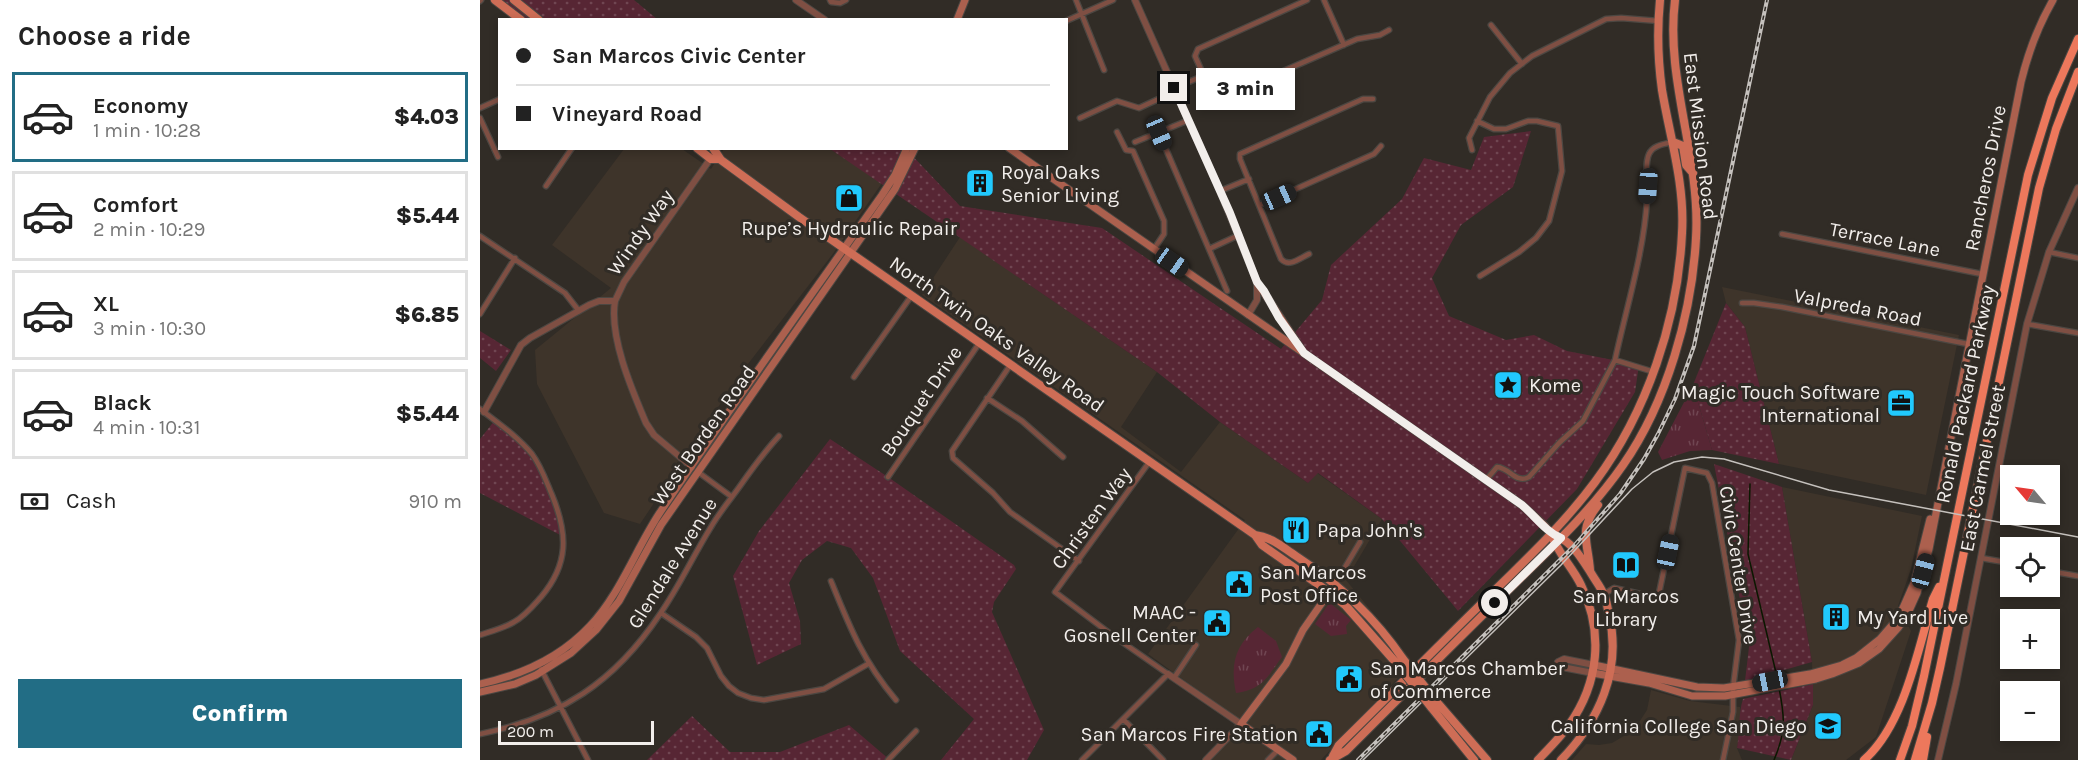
<!DOCTYPE html>
<meta charset="utf-8">
<style>
:root{--surface:#fff;--page:#f2f2f2;--text:#222;--muted:#767676;--line:#e0e0e0;--accent:#226d85}
body{margin:0;font-family:Karla,sans-serif;background:var(--page);color:var(--text);height:100vh;display:flex;flex-direction:column;font-size:22px;white-space:nowrap}
*{box-sizing:border-box;margin:0}
p{font-size:20px;color:var(--muted)}
.icon{flex:none;width:33px;height:33px;fill:none;stroke:currentColor;stroke-width:2;stroke-linecap:round;stroke-linejoin:round}
.map{position:relative;flex:1;overflow:hidden}
.details{display:flex;flex-direction:column;background:var(--surface);width:480px}
.details>*{flex:none}
.guide{position:absolute;left:18px;top:18px;width:570px;height:132px;border-radius:0px;box-shadow:0 3px 9px #0003;display:grid;align-content:center;height:132px;padding:0 18px;background:var(--surface)}
.needle{width:39px;rotate:299deg}
.controls{position:absolute;left:1520px;top:465px;display:grid;gap:12px}
.controls a{display:grid;place-items:center;width:60px;height:60px;border-radius:0px;background:var(--surface);box-shadow:0 3px 9px #0003;font-size:30px}
.scale{position:absolute;left:18px;bottom:15px;width:156px;box-sizing:border-box;padding-left:6px;border:3px solid #f2eeeb;border-top:0;font-size:16px;line-height:21px;white-space:nowrap;color:#f2eeeb;-webkit-text-stroke:4px #312c26;paint-order:stroke}
.end{position:absolute;width:27px;height:27px;margin:-14px;border:8px solid #f2eeeb;background:#111;box-shadow:0 0 0 3px #111}
.from{border-radius:50%}
.bubble{position:absolute;height:42px;border-radius:0px;background:var(--surface);box-shadow:0 3px 9px #0003;font-size:20px;font-weight:800;line-height:42px;text-align:center}
.car{position:absolute;width:18px;height:36px;margin:-18px -9px;border-radius:8px;box-shadow:0 0 4px 2px #0007;background:linear-gradient(#222 24%,#8ab4d8 0 40%,#222 0 76%,#8ab4d8 0 86%,#222 0)}
.guide b{display:flex;align-items:center;gap:21px;height:57px;font-size:22px}
.guide b+b{border-top:2px solid var(--line)}
.guide i{width:15px;height:15px;background:var(--text)}
ul{padding:0;list-style:none}
li{display:flex;align-items:center;gap:18px;height:90px;margin:0 12px 9px;padding:0 6px;border:3px solid var(--line);border-radius:0px}
li div{flex:1}
li b{display:block;font-size:22px}
li em{font-style:normal;font-weight:800}
li.selected{border-color:var(--accent)}
li>.icon{width:54px;height:54px;stroke-width:1.5}
h2{padding:0 18px;font-size:27px;line-height:72px}
.pay{display:flex;align-items:center;gap:15px;height:66px;padding:0 18px;font-size:22px}
.pay p{margin-inline-start:auto}
.primary-button{display:flex;gap:12px;margin-top:auto;padding:12px 18px}
.primary-button a{flex:1;height:69px;border-radius:0px;background:var(--accent);color:#fff;font-size:24px;font-weight:800;line-height:69px;text-align:center}
main{display:flex;flex:1;min-height:0}
.map>svg:first-child{display:block}
</style>
<main>
<section class="details">
<h2>Choose a ride</h2>
<ul>
<li class="selected"><svg class="icon" aria-label="car" viewBox="0 0 24 24"><path d="M5 17H2v-5l4-1 3-4h7l3 4 3 1v5h-3M9 17h6M6 11h13"/><circle cx="7" cy="17" r="2"/><circle cx="17" cy="17" r="2"/></svg><div><b>Economy</b><p>1 min · 10:28</p></div><em>$4.03</em></li>
<li><svg class="icon" aria-label="car" viewBox="0 0 24 24"><path d="M5 17H2v-5l4-1 3-4h7l3 4 3 1v5h-3M9 17h6M6 11h13"/><circle cx="7" cy="17" r="2"/><circle cx="17" cy="17" r="2"/></svg><div><b>Comfort</b><p>2 min · 10:29</p></div><em>$5.44</em></li>
<li><svg class="icon" aria-label="car" viewBox="0 0 24 24"><path d="M5 17H2v-5l4-1 3-4h7l3 4 3 1v5h-3M9 17h6M6 11h13"/><circle cx="7" cy="17" r="2"/><circle cx="17" cy="17" r="2"/></svg><div><b>XL</b><p>3 min · 10:30</p></div><em>$6.85</em></li>
<li><svg class="icon" aria-label="car" viewBox="0 0 24 24"><path d="M5 17H2v-5l4-1 3-4h7l3 4 3 1v5h-3M9 17h6M6 11h13"/><circle cx="7" cy="17" r="2"/><circle cx="17" cy="17" r="2"/></svg><div><b>Black</b><p>4 min · 10:31</p></div><em>$5.44</em></li>
</ul>
<div class="pay"><svg class="icon" aria-label="cash" viewBox="0 0 24 24"><path d="M3 7h18v10H3z"/><circle cx="12" cy="12" r="2"/></svg>Cash<p>910 m</p></div>
<div class="primary-button"><a>Confirm</a></div>
</section>
<div class="map">
<svg width="1598" height="760" viewBox="0 0 1598 760">
<defs>
<pattern id="grass-dots" width="8" height="8" patternUnits="userSpaceOnUse" patternTransform="scale(1.5)"><rect width="8" height="8" fill="#572634"/><path d="M2 2h.1M6 6h.1" fill="none" stroke="#704652" stroke-width="1.8" stroke-linecap="round"/></pattern>
<pattern id="park-tufts" width="24" height="20" patternUnits="userSpaceOnUse" patternTransform="scale(1.5)"><rect width="24" height="20" fill="#572634"/><path d="M3 7l-1-3M5 7V3M7 7l1-3M15 17l-1-3M17 17v-4M19 17l1-3" fill="none" stroke="#704652"/></pattern>
</defs>
<rect width="100%" height="100%" fill="#312c26"/>
<path fill="#3e342a" d="M144,149H202L231,169L244,149H350L402,183L352,255L261,373L160,524L124,513L57,384L55,350L131,288L72,245Z
M480,237L677,372L641,427L701,472L740,422L828,483L837,473L902,519L866,580L933,662L841,760H730L766,725L668,654L765,520L442,295Z
M1242,287L1479,335L1446,495L1299,464L1265,327L1246,303Z
M1302,487L1442,516L1431,569L1418,606L1431,631L1396,737L1366,760H1311L1333,705L1332,662Z
M1171,690L1210,701L1260,707V731L1257,748L1262,760H1092L1106,744L1119,745L1132,743L1154,730L1167,710Z"/>
<path fill="url(#grass-dots)" d="M18,0H154L177,19H46Z
M1051,131L1033,187L981,225L952,278L969,316L1026,340L1054,335L1087,351L1159,365L1155,392L1097,489L978,611L902,519L838,473L828,483L740,422L677,372L350,149H426L480,206L622,228L801,349L842,300L851,265L922,199L944,158L991,170L1004,137Z
M1246,303L1265,327L1299,464L1232,450L1213,385Z
M0,331L31,350L16,371L0,358Z
M15,420L53,456L80,514L84,537L0,493V439Z
M350,439L408,477L534,565L536,569L514,602L512,612L564,730L547,760H461L494,719L420,651L393,578L371,548L347,541L322,560L309,583L320,621L321,644L277,665L253,576L279,531Z
M1234,464L1302,487L1332,662L1265,681L1269,647Z
M1333,684V705L1311,760L1257,748C1260,732 1258,714 1263,699Z
M212,716L250,752H300L369,725L410,760H167Z"/>
<path fill="url(#park-tufts)" d="M1213,385L1232,450L1210,451L1182,460L1178,452Z
M851,604L871,620L866,626L867,634L851,636L835,624L848,605Z
M778,627L796,641L802,657C787,677 783,689 756,693C750,664 755,645 778,627Z"/>
<g fill="none" stroke-linecap="round" stroke-linejoin="round">
<path stroke="#0b1800" stroke-width="1.5" d="M1270,484L1268,554L1297,677
M1294,760C1306,732 1305,718 1299,688"/>
<g stroke="#4c4742" stroke-width="7">
<path id="minor" d="M350,0L351,2L360,3L366,0
M596,0L624,70
M827,0L718,49L715,56L733,96L739,99L877,39L900,35L909,30
M844,0L864,45
M0,1L1,0
M586,21L633,0
M1011,25L1042,64
M694,88L723,76
M0,108L20,99
M0,118L18,157
M600,118L637,101L659,108L696,91
M997,121L1014,129H1026L1048,121H1057L1078,126L1082,171L1069,221L1056,238L1039,252L1000,276
M637,132L646,150L653,151L684,221V234L674,249
M679,133L747,291
M655,142L709,120
M992,150L989,138L1010,97L1030,73L1052,56L1126,19L1141,18L1179,21
M66,186L92,148
M740,191L769,179
M780,205L894,154L901,146
M1302,234L1502,274
M0,236L85,293L99,311
M729,249L759,235
M1569,252L1598,258
M829,254C820,258 809,268 801,259L760,159V154L883,99H893
M1262,303H1274L1302,307L1488,344
M0,314L35,258
M1547,324L1598,333
M531,364L472,451L473,458L513,493L530,512L599,561
M1174,372L1135,360C1146,309 1164,252 1167,200C1168,188 1164,164 1169,154C1173,145 1185,144 1193,142
M374,377L432,295
M507,398L542,421L583,457
M0,409C18,423 37,436 52,454C61,466 66,481 72,495C88,534 89,564 61,597C53,606 45,616 34,622C24,628 12,631 0,635
M218,472L252,497
M408,477L500,342
M1006,480L1017,467C1030,468 1036,484 1049,477L1079,443L1103,421L1135,360
M1501,558L1530,563
M1569,571L1598,576
M351,581C370,628 383,661 416,700
M855,584L880,542
M1124,594L1134,588L1178,598L1205,468L1227,473L1232,483L1259,640L1253,688V712L1243,760
M181,613L216,637L227,648L241,676L249,686L258,693L271,698L284,700L344,689L388,664
M61,669L108,760
M694,678L716,645
M643,719L683,760
M0,734C80,718 135,682 180,614C199,587 213,556 231,527C239,513 250,500 260,486C272,469 284,452 299,436
M408,760L436,731
M602,760L688,674L632,635L575,592L670,461
M788,760L798,750"/>
</g>
<g stroke="#4c4742" stroke-width="8">
<path id="tertiary" d="M316,0L345,20
M655,0L740,191L777,282V300L768,315
M135,301C129,337 152,390 166,423L174,435L212,467
M4,412L41,345L50,338L109,305L119,301H135L144,282L233,155
M1078,662L1082,667L1113,673
M1078,662L1084,659L1114,665
M688,674L761,724L726,760
M1458,760L1476,684L1547,324L1569,252L1598,188"/>
</g>
<g stroke="#4c4742" stroke-width="9">
<path id="secondary" d="M477,20L485,0
M529,148L1042,505L1064,525L1071,533
M777,282L821,349
M1114,665L1217,687L1244,688L1330,674L1362,665L1376,658L1400,639L1419,617L1434,583L1450,519
M1113,673L1169,683L1212,696H1245L1336,679L1352,674L1379,663L1399,649L1418,628L1428,613L1437,593L1449,549L1541,82C1548,53 1558,26 1573,0
M0,684C42,675 80,658 110,626C140,594 155,551 179,514C251,406 327,301 402,195L415,175L427,148
M0,692L35,684L56,675L91,653L116,630L139,601L181,525L415,189L435,148
M813,760L761,724L806,664L823,630L855,584"/>
</g>
<g stroke="#4c4742" stroke-width="10">
<path id="primary" d="M15,0L41,20
M34,0L59,20
M1193,142L1203,146L1206,165L1213,173
M217,148L231,159H240
M233,148L241,160L319,217L775,535L782,545L849,592L866,606L918,665
M775,535C792,537 802,547 816,556C859,584 894,616 923,659
M1077,536C1093,543 1102,559 1111,573C1115,580 1120,586 1123,593C1127,599 1127,607 1129,615C1142,670 1119,721 1081,760
M1110,570C1108,542 1098,530 1118,505
M956,701L1007,760
M951,707L994,760
M853,756L859,745C906,699 951,653 998,607C1038,567 1081,528 1115,482C1167,412 1198,320 1202,233C1205,184 1190,138 1182,90C1178,61 1177,30 1180,0
M850,760L866,751C915,702 964,653 1014,604C1059,559 1107,517 1143,465C1187,402 1212,313 1216,238C1221,157 1185,81 1195,0
M1058,760C1068,749 1080,738 1089,725C1119,683 1124,632 1101,585C1092,566 1077,553 1071,533"/>
</g>
<g stroke="#4c4742" stroke-width="10">
<path id="motorway" d="M1384,760C1424,725 1438,650 1453,599L1459,587
M1420,760L1432,726L1444,676L1548,175L1572,98L1598,39
M1435,760L1452,703L1460,668L1559,188L1576,129L1598,72
M1443,760L1447,737"/>
</g>
<use href="#minor" stroke="#7f4f43" stroke-width="4.5"/>
<use href="#tertiary" stroke="#7f4f43" stroke-width="6"/>
<use href="#secondary" stroke="#ac604e" stroke-width="7"/>
<use href="#primary" stroke="#ce6d56" stroke-width="8"/>
<use href="#motorway" stroke="#ed785c" stroke-width="8"/>
<path stroke="#c5c1bd" stroke-width="1.5" d="M883,760L1081,565L1152,489L1173,472L1194,462L1222,457L1244,459L1349,490L1598,537"/>
<g stroke="#c5c1bd" stroke-width="4">
<path id="rail" d="M878,760L1092,548L1140,494L1164,459L1178,434L1195,399L1214,346L1287,0"/>
</g>
<use href="#rail" stroke="#312c26" stroke-width="1.5" stroke-dasharray="4.5" stroke-linecap="butt"/>
<g stroke="#4c4742" stroke-width="10" stroke-linecap="butt">
<path id="primary-bridge" d="M923,659L956,701
M918,665L951,707"/>
</g>
<use href="#primary-bridge" stroke="#ce6d56" stroke-width="8"/>
</g>
<g fill="none" stroke-linecap="round" stroke-linejoin="round">
<path stroke="#f2eeeb" stroke-width="8" d="M694,88L750,213L777,282L784,291L799,318L824,353L1042,505C1055,516 1066,532 1081,538L1015,603"/>
</g>
<defs>
<g id="building-square" transform="scale(1.5)"><rect x="-9" y="-9" width="18" height="18" rx="4" fill="#21c9fd" stroke="#312c26"/><path d="M-4-6H4V6H1V3H-1V6H-4ZM-2.5-4.3h1.7v1.8h-1.7ZM.8-4.3h1.7v1.8H.8ZM-2.5-1h1.7V.8h-1.7ZM.8-1h1.7V.8H.8Z" fill="#111"/></g>
<g id="shop-square" transform="scale(1.5)"><rect x="-9" y="-9" width="18" height="18" rx="4" fill="#21c9fd" stroke="#312c26"/><path d="M-5-2.5h2.3a2.7 3.5 0 0 1 5.4 0H5L5.5 6h-11ZM-1.5-2.5h3a1.5 2.3 0 0 0-3 0Z" fill="#111"/></g>
<g id="sight-square" transform="scale(1.5)"><rect x="-9" y="-9" width="18" height="18" rx="4" fill="#21c9fd" stroke="#312c26"/><path d="M0-6L1.8-2.2L6-1.7L2.9 1.2L3.7 5.4L0 3.3L-3.7 5.4L-2.9 1.2L-6-1.7L-1.8-2.2Z" fill="#111"/></g>
<g id="office-square" transform="scale(1.5)"><rect x="-9" y="-9" width="18" height="18" rx="4" fill="#21c9fd" stroke="#312c26"/><path d="M-6-3h4V-5.5h4V-3h4V5H-6ZM-1-4.5V-3h2v-1.5ZM-6 0V1H6V0Z" fill="#111"/></g>
<g id="restaurant-square" transform="scale(1.5)"><rect x="-9" y="-9" width="18" height="18" rx="4" fill="#21c9fd" stroke="#312c26"/><path d="M-5-6h1v4h1v-4h1v4h1v-4h1v5L-1.5 .5V6h-2V.5L-5-1ZM5-6V6H3V1.5H1.5Q1.5-4 5-6Z" fill="#111"/></g>
<g id="library-square" transform="scale(1.5)"><rect x="-9" y="-9" width="18" height="18" rx="4" fill="#21c9fd" stroke="#312c26"/><path d="M-6-4Q-3-5.5-.7-3.5V5Q-3 3-6 4ZM6-4Q3-5.5 .7-3.5V5Q3 3 6 4Z" fill="#111"/></g>
<g id="civic-square" transform="scale(1.5)"><rect x="-9" y="-9" width="18" height="18" rx="4" fill="#21c9fd" stroke="#312c26"/><path d="M-.6-6.5H3V-4.5H.6V-3L4-1V1h2V6H-6V1h2V-1L-.6-3ZM-1.2 2.5V6h2.4V2.5Z" fill="#111"/></g>
<g id="university-square" transform="scale(1.5)"><rect x="-9" y="-9" width="18" height="18" rx="4" fill="#21c9fd" stroke="#312c26"/><path d="M0-5L7-2L0 1L-7-2ZM-4 1L0 2.5L4 1V4Q0 6-4 4Z" fill="#111"/></g>
</defs>
<g fill-rule="evenodd">
<use href="#building-square" x="500" y="183"/>
<use href="#shop-square" x="369" y="198"/>
<use href="#sight-square" x="1028" y="385"/>
<use href="#office-square" x="1421" y="403"/>
<use href="#restaurant-square" x="816" y="530"/>
<use href="#library-square" x="1146" y="565"/>
<use href="#civic-square" x="759" y="584"/>
<use href="#building-square" x="1356" y="617"/>
<use href="#civic-square" x="737" y="623"/>
<use href="#civic-square" x="869" y="679"/>
<use href="#university-square" x="1348" y="726"/>
<use href="#civic-square" x="839" y="734"/>
</g>
<g text-anchor="middle" stroke-width="6" stroke-linejoin="round" paint-order="stroke">
<g font-size="20" fill="#f2eeeb" stroke="#312c26">
<text transform="translate(1221 136) rotate(83)" y="7">East Mission Road</text>
<text transform="translate(1505 178) rotate(-79)" y="7">Rancheros Drive</text>
<text transform="translate(160 232) rotate(-55)" y="7">Windy Way</text>
<text transform="translate(1405 239) rotate(11)" y="7">Terrace Lane</text>
<text transform="translate(1378 307) rotate(11)" y="7">Valpreda Road</text>
<text transform="translate(517 334) rotate(35)" y="7">North Twin Oaks Valley Road</text>
<text transform="translate(1485 394) rotate(-78)" y="7">Ronald Packard Parkway</text>
<text transform="translate(441 401) rotate(-56)" y="7">Bouquet Drive</text>
<text transform="translate(223 435) rotate(-55)" y="7">West Borden Road</text>
<text transform="translate(1502 468) rotate(-79)" y="7">East Carmel Street</text>
<text transform="translate(611 518) rotate(-54)" y="7">Christen Way</text>
<text transform="translate(192 563) rotate(-58)" y="7">Glendale Avenue</text>
<text transform="translate(1259 565) rotate(81)" y="7">Civic Center Drive</text>
</g>
<g font-size="20" fill="#f2eeeb" stroke="#312c26" text-anchor="start">
<text x="521" y="179">Royal Oaks<tspan x="521" dy="23">Senior Living</tspan></text>
<text x="369" y="235" text-anchor="middle">Rupe’s Hydraulic Repair</text>
<text x="1049" y="392">Kome</text>
<text x="1400" y="399" text-anchor="end">Magic Touch Software<tspan x="1400" dy="23">International</tspan></text>
<text x="837" y="537">Papa John's</text>
<text x="780" y="579">San Marcos<tspan x="780" dy="23">Post Office</tspan></text>
<text x="1146" y="603" text-anchor="middle">San Marcos<tspan x="1146" dy="23">Library</tspan></text>
<text x="716" y="619" text-anchor="end">MAAC -<tspan x="716" dy="23">Gosnell Center</tspan></text>
<text x="1377" y="624">My Yard Live</text>
<text x="890" y="675">San Marcos Chamber<tspan x="890" dy="23">of Commerce</tspan></text>
<text x="1327" y="733" text-anchor="end">California College San Diego</text>
<text x="818" y="741" text-anchor="end">San Marcos Fire Station</text>
</g>
</g>
</svg>
<div class="controls">
<a><svg class="needle" viewBox="-14 -14 28 28"><path d="M0-13l5 13h-10z" fill="#e53935"/><path d="M0 13l5-13h-10z" fill="#767676"/></svg></a>
<a><svg class="icon" aria-label="locate" viewBox="0 0 24 24"><circle cx="12" cy="12" r="6"/><path d="M12 2v4M12 18v4M2 12h4M18 12h4"/></svg></a>
<a>+</a>
<a>−</a>
</div>
<div class="scale">200 m</div>
<i class="end from" style="left:1015px;top:603px"></i>
<i class="end" style="left:694px;top:88px"></i>
<div class="bubble" style="left:716px;top:68px;width:99px">3 min</div>
<i class="car" style="left:679px;top:133px;rotate:157deg"></i>
<i class="car" style="left:1168px;top:186px;rotate:184deg"></i>
<i class="car" style="left:799px;top:197px;rotate:66deg"></i>
<i class="car" style="left:692px;top:262px;rotate:125deg"></i>
<i class="car" style="left:1188px;top:552px;rotate:12deg"></i>
<i class="car" style="left:1443px;top:571px;rotate:15deg"></i>
<i class="car" style="left:1290px;top:681px;rotate:259deg"></i>
<div class="guide">
<b><i class="from"></i>San Marcos Civic Center</b>
<b><i></i>Vineyard Road</b>
</div>
</div>
</main>
